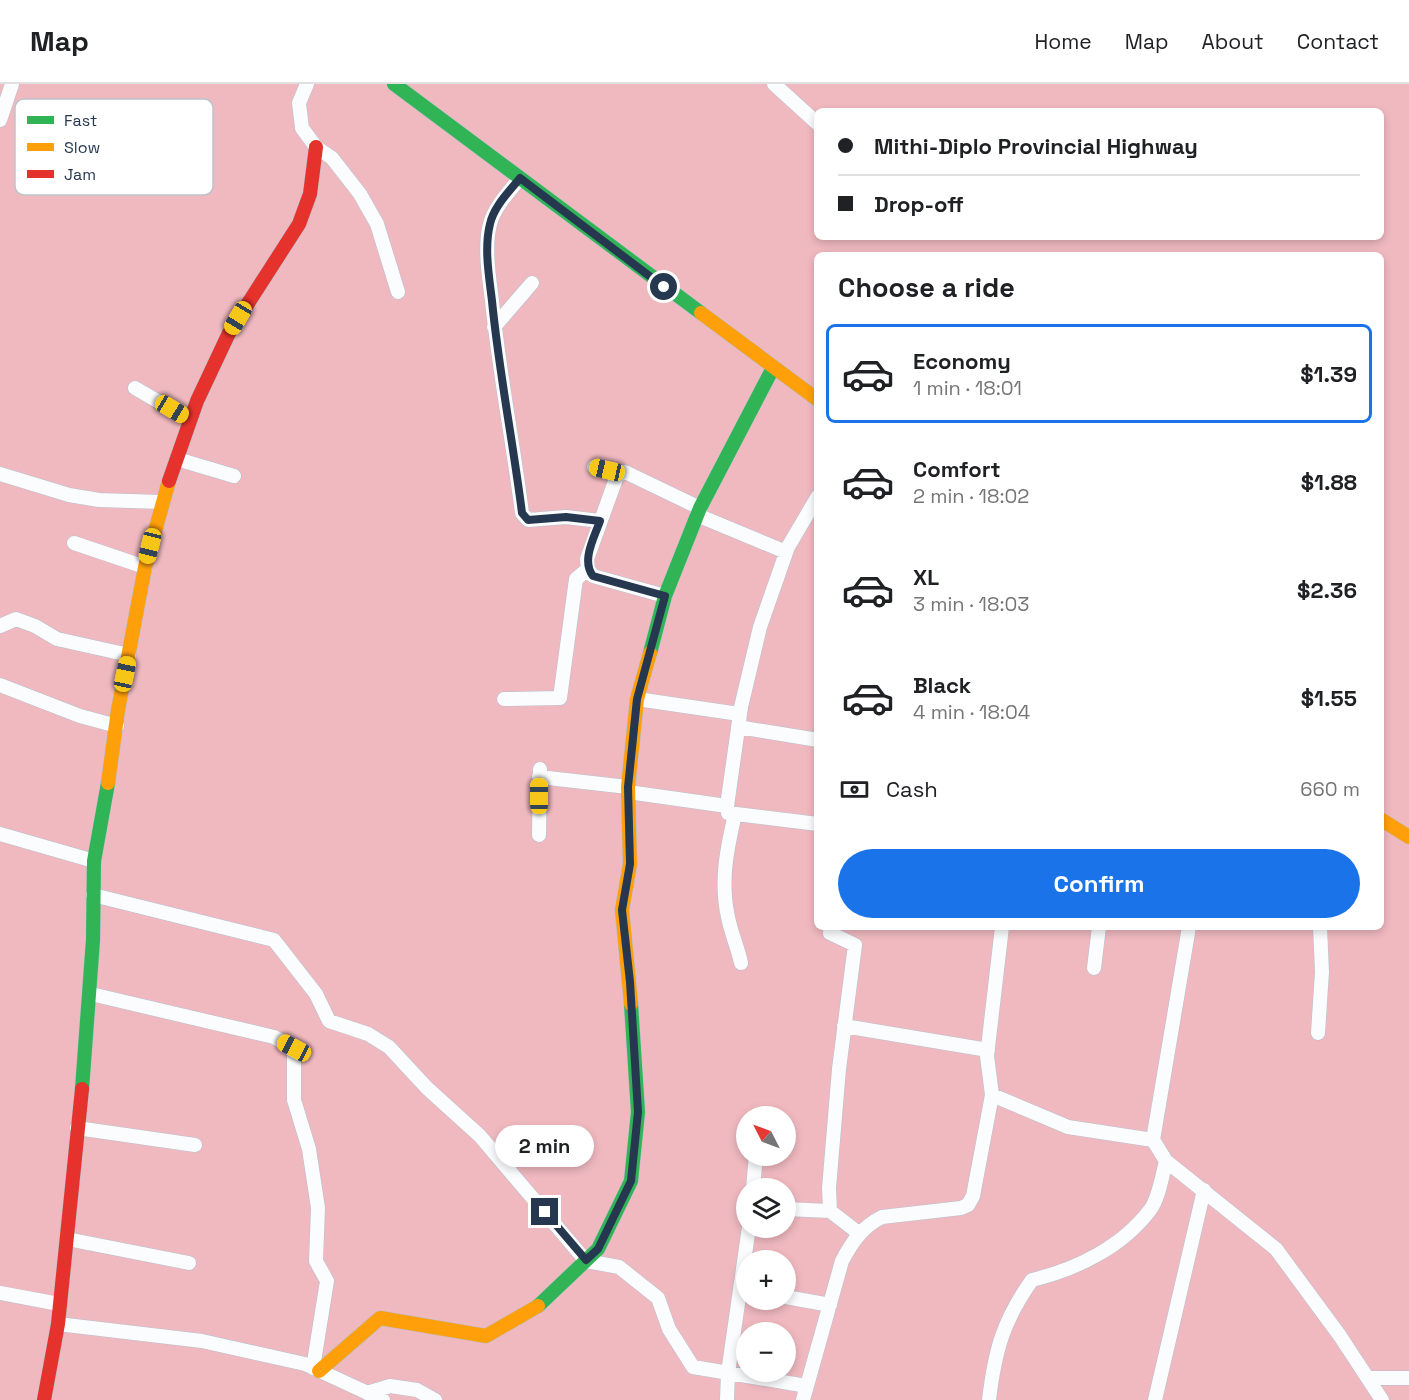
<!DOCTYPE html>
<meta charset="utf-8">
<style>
:root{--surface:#fff;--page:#f2f2f2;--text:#202124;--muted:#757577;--line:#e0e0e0;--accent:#1a73e8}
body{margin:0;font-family:"Space Grotesk",sans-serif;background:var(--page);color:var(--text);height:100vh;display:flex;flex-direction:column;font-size:22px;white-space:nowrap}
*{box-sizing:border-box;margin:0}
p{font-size:20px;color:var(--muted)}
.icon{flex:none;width:33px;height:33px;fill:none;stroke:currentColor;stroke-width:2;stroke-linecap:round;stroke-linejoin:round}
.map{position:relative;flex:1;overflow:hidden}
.drawer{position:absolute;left:814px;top:168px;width:570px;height:678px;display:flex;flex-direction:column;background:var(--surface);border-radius:9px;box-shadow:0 3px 9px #0003}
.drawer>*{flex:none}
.guide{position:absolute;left:814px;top:24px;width:570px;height:132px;border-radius:9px;box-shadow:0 3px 9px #0003;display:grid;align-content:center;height:132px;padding:0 24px;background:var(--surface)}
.needle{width:39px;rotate:312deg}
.fabs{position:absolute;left:736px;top:1022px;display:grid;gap:12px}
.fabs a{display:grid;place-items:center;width:60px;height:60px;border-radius:50%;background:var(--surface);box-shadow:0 3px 9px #0003;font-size:30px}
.end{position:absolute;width:27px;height:27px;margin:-14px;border:8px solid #263850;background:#fff;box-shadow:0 0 0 3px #fff}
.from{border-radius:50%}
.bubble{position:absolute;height:42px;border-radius:21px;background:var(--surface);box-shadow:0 3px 9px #0003;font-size:20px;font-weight:700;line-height:42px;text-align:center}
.car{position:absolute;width:18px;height:36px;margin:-18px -9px;border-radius:8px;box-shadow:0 0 4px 2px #0007;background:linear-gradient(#f5c518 24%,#345 0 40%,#f5c518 0 76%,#345 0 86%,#f5c518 0)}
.guide b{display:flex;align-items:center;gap:21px;height:57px;font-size:22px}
.guide b+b{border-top:2px solid var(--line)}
.guide i{width:15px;height:15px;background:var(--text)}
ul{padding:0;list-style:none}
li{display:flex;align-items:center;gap:18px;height:99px;margin:0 12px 9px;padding:0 12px;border:3px solid transparent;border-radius:9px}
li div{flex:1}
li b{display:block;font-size:22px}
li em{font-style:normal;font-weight:700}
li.on{border-color:var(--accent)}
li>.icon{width:54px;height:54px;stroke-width:1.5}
h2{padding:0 24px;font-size:27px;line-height:72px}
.pay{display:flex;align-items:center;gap:15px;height:66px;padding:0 24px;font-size:22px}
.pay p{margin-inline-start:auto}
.cta{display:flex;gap:12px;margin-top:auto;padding:12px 24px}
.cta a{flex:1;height:69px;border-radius:36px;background:var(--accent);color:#fff;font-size:24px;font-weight:700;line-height:69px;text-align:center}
header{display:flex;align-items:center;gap:36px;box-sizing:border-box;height:84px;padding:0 30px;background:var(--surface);border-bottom:2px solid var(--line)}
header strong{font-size:28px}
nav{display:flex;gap:33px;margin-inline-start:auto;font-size:21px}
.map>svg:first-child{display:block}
</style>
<header>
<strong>Map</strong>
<nav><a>Home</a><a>Map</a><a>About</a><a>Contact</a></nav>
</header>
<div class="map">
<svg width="1409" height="1316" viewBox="0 0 1409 1316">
<rect width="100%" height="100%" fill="#e4e9f0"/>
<path fill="#f0b9c0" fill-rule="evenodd" d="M0,0H1409V1316H0ZM818,27H1382V153H818ZM818,171H1382V843H818ZM747,1032H786V1071H747ZM747,1104H786V1143H747ZM747,1176H786V1215H747ZM747,1248H786V1287H747Z"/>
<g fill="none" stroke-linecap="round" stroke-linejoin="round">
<g stroke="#b6c0ce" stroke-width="15">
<path id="street" d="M307,0L299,19L302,44L316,63L332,74L360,110L377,140L398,208
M774,0L818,40
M0,36L12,0
M520,94C509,108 495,122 490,140C484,164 489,192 492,217C499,288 513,358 522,429L528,436L566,433L600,437
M494,243L532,199
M135,304L190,336
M177,375L234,392
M594,383L621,389
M0,390L69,411L99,416L161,418
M818,412L788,463L760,543L741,623L727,722L728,729L818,740
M697,431L786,468
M74,459L145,483
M665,512L593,492L588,485L587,475L617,392L625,388L700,424
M0,542L16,535L35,542L57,555L129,571
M0,601L80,632L117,642
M504,615L560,614L576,495L588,485
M637,615L739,630
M738,643L818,656
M539,693L628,703
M628,708L727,722
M735,730C727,765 720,797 728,833C731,849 738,864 741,879
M0,750L94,777
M539,751L540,685
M93,811L274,856L316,910L329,937L368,950L389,963L427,1004L480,1052L586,1177L619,1183L658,1214L669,1245L693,1283L807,1302
M831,843L830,849L855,861L839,985L829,1104L830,1127L860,1150
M1189,843L1153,1056L1166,1077L1276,1165L1340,1252L1382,1316
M1094,884L1099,843
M91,910L274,953L294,964V1016L309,1065L318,1124L316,1177L327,1197L313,1284
M844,942L988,966
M1318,949L1322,888L1320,843
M992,1011L1068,1043L1153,1056
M77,1044L195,1061
M753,1104L756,1071
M786,1125L830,1127
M67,1155L189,1179
M0,1209L59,1220
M786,1213L830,1221
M58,1240L202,1257L305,1280L383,1316
M1369,1294H1409
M367,1309L390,1302L417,1306L435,1316
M727,1316L728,1289L749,1143
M803,1316L842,1177C852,1158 862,1143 882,1133L961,1124L968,1121L973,1112L992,1011L987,972L1002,843
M989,1316C995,1266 1003,1237 1032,1196C1077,1185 1122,1163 1150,1126C1159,1114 1162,1092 1166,1077
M1155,1316L1204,1106"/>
</g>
<g stroke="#b6c0ce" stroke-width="15">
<path id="fast" d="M394,0L701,229
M650,569L665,512L700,424L773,284
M82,1005L93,856L94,777L108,699
M538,1222L598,1165L631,1097L638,1028L631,920"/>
</g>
<g stroke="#b6c0ce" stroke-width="15">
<path id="slow" d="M701,229L818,316
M108,699L118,626L145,483L169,397
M1382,736L1409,753
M631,920L622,826L630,780L628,703L637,615L650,569
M319,1287L380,1234L486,1252L538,1222"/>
</g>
<g stroke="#b6c0ce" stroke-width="15">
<path id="jam" d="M169,397L197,317L229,249L299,140L310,110L316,63
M44,1316L58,1240L82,1005"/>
</g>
<use href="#street" stroke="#fbfcfd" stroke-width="14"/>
<use href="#fast" stroke="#30b455" stroke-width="14"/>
<use href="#slow" stroke="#ff9f0a" stroke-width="14"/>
<use href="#jam" stroke="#e5322d" stroke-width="14"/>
</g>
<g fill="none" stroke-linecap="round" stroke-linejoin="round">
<path stroke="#263850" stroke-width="8" d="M545,1128L586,1176L598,1165L631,1097L638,1028L630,898L622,826L630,780L628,703L637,615L665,512L593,492C581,477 594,454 600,437L566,433L528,436L522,429C513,358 499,288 492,217C489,192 484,164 490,140C494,122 509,108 520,94L664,203"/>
</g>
<rect x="15" y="15" width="198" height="96" rx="9" fill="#fff" stroke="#bec3ca" stroke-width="1.5"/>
<rect x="27" y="32" width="27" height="8" fill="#30b455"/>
<rect x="27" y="59" width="27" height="8" fill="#ff9f0a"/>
<rect x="27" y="86" width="27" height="8" fill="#e5322d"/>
<g font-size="16" fill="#263850">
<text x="64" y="42">Fast</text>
<text x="64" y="69">Slow</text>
<text x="64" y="96">Jam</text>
</g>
</svg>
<div class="fabs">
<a><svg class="needle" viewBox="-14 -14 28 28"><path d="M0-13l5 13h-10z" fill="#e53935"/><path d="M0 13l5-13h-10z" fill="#757577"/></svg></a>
<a><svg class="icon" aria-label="layers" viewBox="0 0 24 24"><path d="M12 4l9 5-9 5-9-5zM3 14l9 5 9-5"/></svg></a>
<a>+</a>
<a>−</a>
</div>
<i class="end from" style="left:664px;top:203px"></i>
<i class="end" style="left:545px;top:1128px"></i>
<div class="bubble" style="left:495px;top:1041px;width:99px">2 min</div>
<i class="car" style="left:238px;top:234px;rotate:211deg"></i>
<i class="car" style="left:172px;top:325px;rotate:121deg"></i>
<i class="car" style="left:607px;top:386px;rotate:283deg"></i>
<i class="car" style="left:150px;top:462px;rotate:194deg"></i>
<i class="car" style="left:125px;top:590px;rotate:12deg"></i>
<i class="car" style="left:539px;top:712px;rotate:0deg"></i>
<i class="car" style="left:294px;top:964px;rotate:298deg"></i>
<div class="guide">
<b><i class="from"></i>Mithi-Diplo Provincial Highway</b>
<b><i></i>Drop-off</b>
</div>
<section class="drawer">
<h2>Choose a ride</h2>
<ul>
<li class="on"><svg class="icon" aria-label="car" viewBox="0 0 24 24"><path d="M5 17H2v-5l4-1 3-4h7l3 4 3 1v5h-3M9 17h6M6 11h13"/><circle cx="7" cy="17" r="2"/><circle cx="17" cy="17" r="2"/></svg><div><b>Economy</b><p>1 min · 18:01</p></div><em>$1.39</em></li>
<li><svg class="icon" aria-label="car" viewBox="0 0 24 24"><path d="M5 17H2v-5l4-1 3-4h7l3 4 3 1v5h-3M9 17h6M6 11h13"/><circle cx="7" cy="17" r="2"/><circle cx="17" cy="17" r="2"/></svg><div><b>Comfort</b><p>2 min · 18:02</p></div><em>$1.88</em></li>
<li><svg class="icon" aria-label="car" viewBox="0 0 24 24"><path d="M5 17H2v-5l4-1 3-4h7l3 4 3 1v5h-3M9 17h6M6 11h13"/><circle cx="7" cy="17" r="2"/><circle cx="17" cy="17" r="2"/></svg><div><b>XL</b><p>3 min · 18:03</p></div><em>$2.36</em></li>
<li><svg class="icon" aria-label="car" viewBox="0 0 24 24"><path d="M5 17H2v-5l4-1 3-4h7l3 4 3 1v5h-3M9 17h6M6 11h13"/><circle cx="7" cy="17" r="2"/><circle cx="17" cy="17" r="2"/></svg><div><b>Black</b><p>4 min · 18:04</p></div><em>$1.55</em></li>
</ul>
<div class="pay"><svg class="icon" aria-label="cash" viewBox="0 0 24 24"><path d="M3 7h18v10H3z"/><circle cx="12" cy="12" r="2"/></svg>Cash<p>660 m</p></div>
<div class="cta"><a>Confirm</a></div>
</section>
</div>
